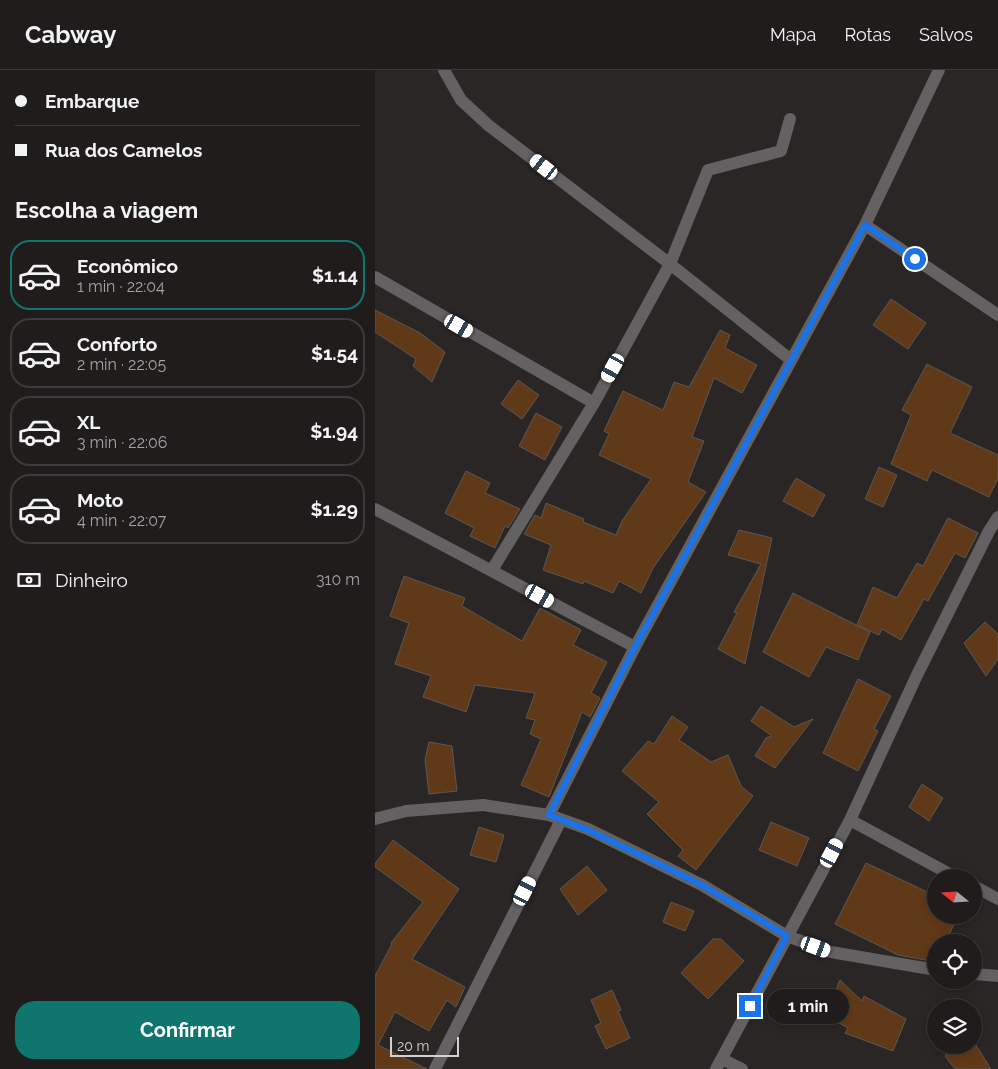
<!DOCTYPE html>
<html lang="pt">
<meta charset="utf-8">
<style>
:root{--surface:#201c1c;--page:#2d2929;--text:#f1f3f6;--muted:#a2a1a3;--line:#3d3a3b;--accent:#0f766e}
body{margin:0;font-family:Raleway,sans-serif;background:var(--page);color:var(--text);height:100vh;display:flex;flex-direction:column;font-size:19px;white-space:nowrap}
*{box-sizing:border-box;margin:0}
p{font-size:16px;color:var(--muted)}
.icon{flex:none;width:28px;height:28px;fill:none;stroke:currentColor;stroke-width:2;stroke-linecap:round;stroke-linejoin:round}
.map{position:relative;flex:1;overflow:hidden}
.panel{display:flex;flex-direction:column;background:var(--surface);width:375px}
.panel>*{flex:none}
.banner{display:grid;align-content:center;height:110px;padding:0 15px;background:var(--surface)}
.needle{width:32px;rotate:288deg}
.tools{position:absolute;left:552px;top:799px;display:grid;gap:10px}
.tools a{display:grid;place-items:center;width:55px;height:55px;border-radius:50%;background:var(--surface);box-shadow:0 2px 12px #0003,0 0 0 1px var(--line);font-size:25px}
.scale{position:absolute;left:15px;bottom:12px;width:69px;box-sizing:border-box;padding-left:5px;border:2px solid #d3d0cf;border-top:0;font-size:14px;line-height:18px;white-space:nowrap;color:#d3d0cf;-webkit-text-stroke:4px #2a2625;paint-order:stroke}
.end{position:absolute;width:22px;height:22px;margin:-11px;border:6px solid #1a73e8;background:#fff;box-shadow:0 0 0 2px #fff}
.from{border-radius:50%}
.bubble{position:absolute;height:35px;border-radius:18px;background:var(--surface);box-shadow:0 2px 12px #0003,0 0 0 1px var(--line);font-size:16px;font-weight:700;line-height:35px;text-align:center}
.car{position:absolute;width:15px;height:30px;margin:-15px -8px;border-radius:6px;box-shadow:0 0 4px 1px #0007;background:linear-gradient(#fff 24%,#345 0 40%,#fff 0 76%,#345 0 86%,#fff 0)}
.banner b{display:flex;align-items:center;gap:18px;height:48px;font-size:19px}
.banner b+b{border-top:1px solid var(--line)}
.banner i{width:12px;height:12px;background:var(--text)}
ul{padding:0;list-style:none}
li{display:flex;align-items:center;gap:15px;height:70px;margin:0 10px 8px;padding:0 5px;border:2px solid var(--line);border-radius:20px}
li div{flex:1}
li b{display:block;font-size:19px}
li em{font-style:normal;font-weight:700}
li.selected{border-color:var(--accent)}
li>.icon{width:45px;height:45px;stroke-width:1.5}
h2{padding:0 15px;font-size:22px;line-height:60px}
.pay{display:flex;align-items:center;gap:12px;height:55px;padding:0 15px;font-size:19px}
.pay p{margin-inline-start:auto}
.cta{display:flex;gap:10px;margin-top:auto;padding:10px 15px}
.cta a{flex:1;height:58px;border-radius:20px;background:var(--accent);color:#fff;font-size:20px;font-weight:700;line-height:58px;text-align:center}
header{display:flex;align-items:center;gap:30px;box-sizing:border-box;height:70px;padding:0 25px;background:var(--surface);border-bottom:1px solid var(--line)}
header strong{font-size:24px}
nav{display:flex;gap:28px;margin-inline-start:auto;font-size:18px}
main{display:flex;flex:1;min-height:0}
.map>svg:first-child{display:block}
</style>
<header>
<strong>Cabway</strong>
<nav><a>Mapa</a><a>Rotas</a><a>Salvos</a></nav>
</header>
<main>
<section class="panel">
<div class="banner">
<b><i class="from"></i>Embarque</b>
<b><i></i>Rua dos Camelos</b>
</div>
<h2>Escolha a viagem</h2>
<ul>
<li class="selected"><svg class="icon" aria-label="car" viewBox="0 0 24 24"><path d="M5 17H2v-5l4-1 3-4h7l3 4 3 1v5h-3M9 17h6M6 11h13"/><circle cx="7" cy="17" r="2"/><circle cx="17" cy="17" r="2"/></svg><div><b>Econômico</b><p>1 min · 22:04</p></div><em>$1.14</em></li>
<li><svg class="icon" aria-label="car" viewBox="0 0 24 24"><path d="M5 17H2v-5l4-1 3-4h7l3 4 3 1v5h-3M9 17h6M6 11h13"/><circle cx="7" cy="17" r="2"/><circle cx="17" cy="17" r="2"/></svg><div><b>Conforto</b><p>2 min · 22:05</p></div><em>$1.54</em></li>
<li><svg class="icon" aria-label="car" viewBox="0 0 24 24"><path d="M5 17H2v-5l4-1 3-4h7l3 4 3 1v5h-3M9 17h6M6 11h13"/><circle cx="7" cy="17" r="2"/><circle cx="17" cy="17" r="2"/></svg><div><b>XL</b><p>3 min · 22:06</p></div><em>$1.94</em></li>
<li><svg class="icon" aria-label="car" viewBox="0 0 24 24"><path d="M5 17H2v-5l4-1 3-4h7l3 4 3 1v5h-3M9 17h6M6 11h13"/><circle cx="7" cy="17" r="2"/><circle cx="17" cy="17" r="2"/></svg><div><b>Moto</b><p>4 min · 22:07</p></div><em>$1.29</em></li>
</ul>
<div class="pay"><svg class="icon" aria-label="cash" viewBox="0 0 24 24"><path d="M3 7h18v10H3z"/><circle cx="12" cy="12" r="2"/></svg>Dinheiro<p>310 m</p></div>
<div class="cta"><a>Confirmar</a></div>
</section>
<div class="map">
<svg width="623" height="999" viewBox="0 0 623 999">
<rect width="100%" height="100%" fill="#2a2625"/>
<path fill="#603a18" stroke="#5b5754" d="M516,229L551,253L533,279L498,255Z
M0,240L45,263L70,282L57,312L38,296L41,289L0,262Z
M345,260L355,265L350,278L382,295L367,323L339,308L317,367L329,371L313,412L331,422L278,498L266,523L244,511L238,523L209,511L208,514L168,500L176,475L149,464L160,445L166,448L171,433L209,449L208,452L241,465L247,451L276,409L224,385L234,364L229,361L248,321L288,340L299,312L314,317Z
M552,294L597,317L575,363L623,385V408L614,427L557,400L552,411L516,394L536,345L527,340Z
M143,310L164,325L147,349L126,334Z
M161,343L187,357L170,390L144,376Z
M504,397L522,405L508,437L490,429Z
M91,401L115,413L110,423L145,439L133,458L130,456L120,478L95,466L99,458L70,443Z
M421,408L450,425L438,447L408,431Z
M573,448L603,463L590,488L580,483L553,531L549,529L526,570L507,559L504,565L482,555L498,517L522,528L542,493L548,496Z
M364,460L397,468L370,594L343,579L362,543L359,542L386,494L353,485Z
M29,506L90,528L87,536L147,571L165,538L206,560L198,575L232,592L216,623L225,628L215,647L207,642L174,727L146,715L166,669L155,664L160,650L151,648L160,623L100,615L91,642L48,627L56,606L20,594L34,553L15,546Z
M418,523L495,562L483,590L451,577L434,607L388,582Z
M610,552L623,564V589L611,606L589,573Z
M483,609L516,626L499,659L503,661L483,701L448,683Z
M386,636L419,657L438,649L400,698L380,686L391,668L397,666L376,651Z
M297,646L313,657L304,670L336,692L353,685L366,716L378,726L321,800L303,786L308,780L272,744L284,732L247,701L273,671L279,674Z
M54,672L77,676L82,721L54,724L50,690Z
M547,714L568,728L554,751L534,737Z
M396,752L434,768L422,796L384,780Z
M104,757L129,765L121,792L95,785Z
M18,770L84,819L37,889L90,917L81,937L72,930L54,961L20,942L3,975L52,999H0V906L17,874L16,873L48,832L0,797V794Z
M491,793L561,826V845H583L571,872H561V892L523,885L460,854Z
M212,796L232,820L203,845L185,819Z
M296,832L319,841L310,861L288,852Z
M338,869H346L369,891L333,929L306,903Z
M465,910L487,931L489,926L531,949L518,981L470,963L473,958L464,953L466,949L451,942Z
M237,920L246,940L243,941L255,968L231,979L220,956L226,953L216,930Z
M578,975H601L616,999H580L570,986Z"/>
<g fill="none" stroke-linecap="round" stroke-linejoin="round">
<path stroke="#636161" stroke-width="12" d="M69,0L86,30L113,55L295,194L416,290
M490,155L623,245
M0,207L219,333
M0,439L260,577
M117,500L219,333L295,194L333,100L406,81L415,49
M174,745L260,577L490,155L564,0
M0,749L31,741L108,735L174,745L213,759L327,815L412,866L456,882L561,900
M475,750L582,808
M599,816L623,829
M599,904L623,906
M347,989L367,999
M60,999L186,750
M341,999L475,750L542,605L614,461L623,447"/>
</g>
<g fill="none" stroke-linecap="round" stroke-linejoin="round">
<path stroke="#1a73e8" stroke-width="6" d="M375,936L412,866L327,815L213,760L174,745L260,577L490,155L540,189"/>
</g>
</svg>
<div class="tools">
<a><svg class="needle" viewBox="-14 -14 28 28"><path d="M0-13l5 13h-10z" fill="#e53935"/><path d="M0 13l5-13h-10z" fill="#a2a1a3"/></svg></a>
<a><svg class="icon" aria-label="locate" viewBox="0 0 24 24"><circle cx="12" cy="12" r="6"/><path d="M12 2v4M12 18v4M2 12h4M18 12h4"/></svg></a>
<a><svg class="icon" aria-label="layers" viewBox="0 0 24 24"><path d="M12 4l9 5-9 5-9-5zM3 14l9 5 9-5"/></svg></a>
</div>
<div class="scale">20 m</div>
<i class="end from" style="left:540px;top:189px"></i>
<i class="end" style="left:375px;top:936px"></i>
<div class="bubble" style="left:392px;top:919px;width:82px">1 min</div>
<i class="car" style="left:169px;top:97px;rotate:308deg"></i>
<i class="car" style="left:84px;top:256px;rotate:120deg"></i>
<i class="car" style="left:238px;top:298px;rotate:209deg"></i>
<i class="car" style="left:165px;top:526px;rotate:119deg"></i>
<i class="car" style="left:457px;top:783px;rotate:28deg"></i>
<i class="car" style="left:150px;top:821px;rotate:27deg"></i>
<i class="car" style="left:441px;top:877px;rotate:110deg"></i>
</div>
</main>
